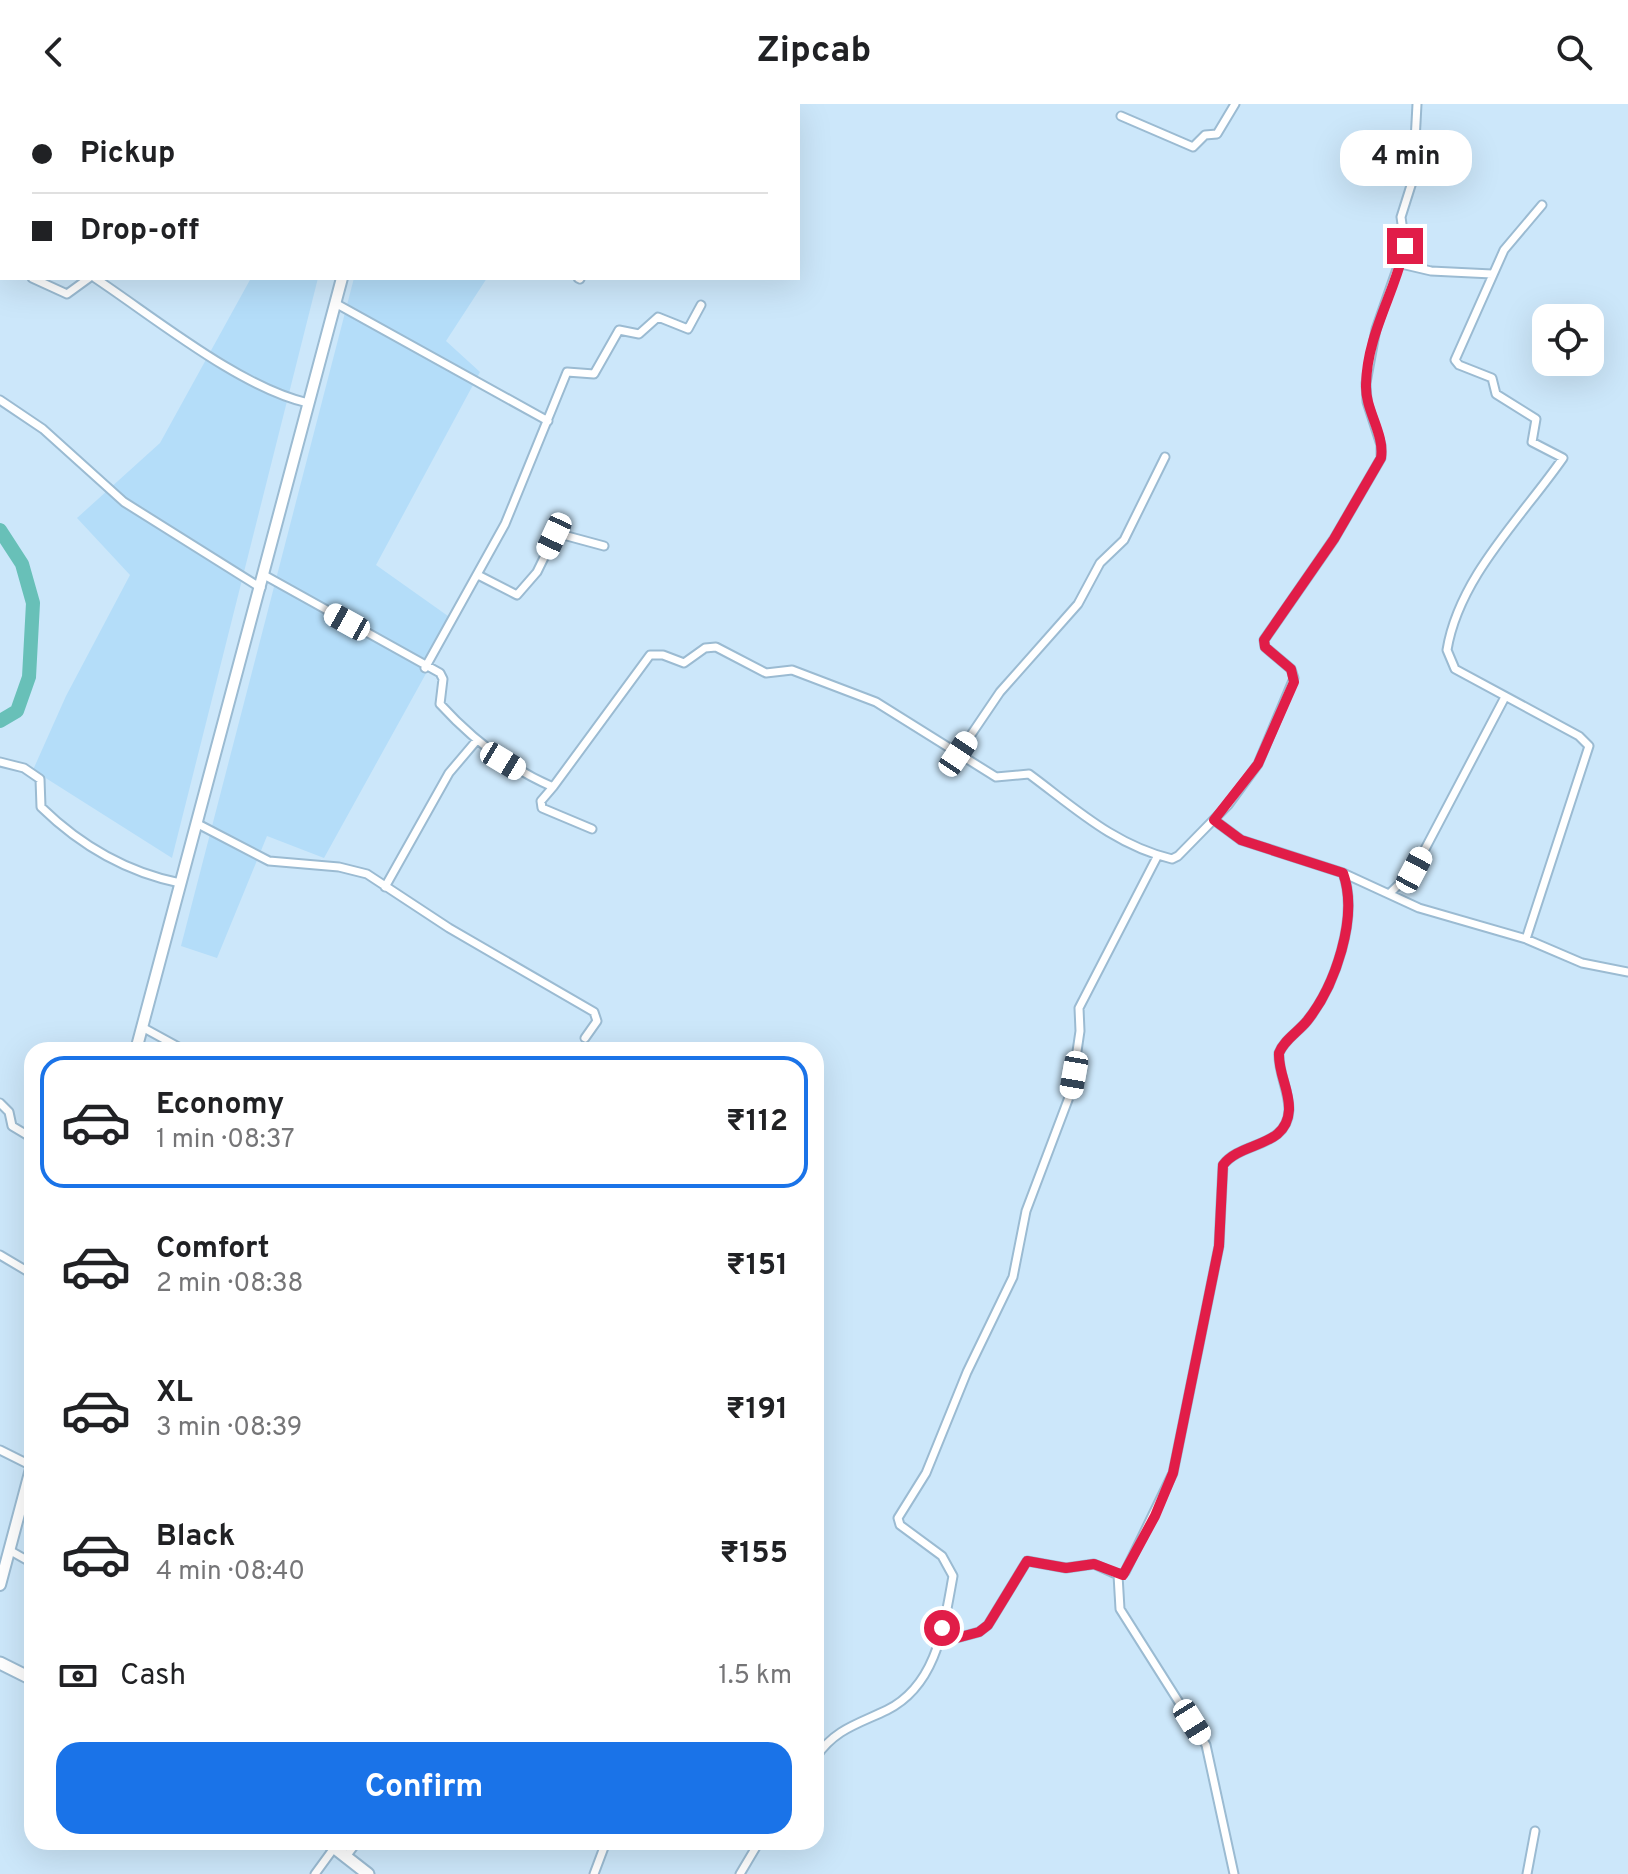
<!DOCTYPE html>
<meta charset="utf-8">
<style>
:root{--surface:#fff;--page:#f2f2f2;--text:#202124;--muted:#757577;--line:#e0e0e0;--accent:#1a73e8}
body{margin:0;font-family:Overpass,sans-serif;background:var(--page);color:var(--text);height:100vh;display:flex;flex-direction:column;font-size:30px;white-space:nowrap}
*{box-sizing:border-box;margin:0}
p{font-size:26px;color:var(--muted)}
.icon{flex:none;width:44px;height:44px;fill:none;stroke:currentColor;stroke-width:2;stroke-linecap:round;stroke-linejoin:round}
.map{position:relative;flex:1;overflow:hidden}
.details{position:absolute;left:24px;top:938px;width:800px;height:808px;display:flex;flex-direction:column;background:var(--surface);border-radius:24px;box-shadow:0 8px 32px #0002}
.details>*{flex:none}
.banner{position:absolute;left:0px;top:0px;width:800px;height:176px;box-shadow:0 8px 32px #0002;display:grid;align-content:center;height:176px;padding:0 32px;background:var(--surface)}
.controls{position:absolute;left:1532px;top:200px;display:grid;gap:16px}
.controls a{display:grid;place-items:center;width:72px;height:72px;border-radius:16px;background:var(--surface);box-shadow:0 8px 32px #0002;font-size:40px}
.end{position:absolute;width:36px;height:36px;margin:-18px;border:10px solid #e11d48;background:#fff;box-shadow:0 0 0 4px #fff}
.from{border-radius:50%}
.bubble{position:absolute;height:56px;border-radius:24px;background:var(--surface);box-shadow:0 8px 32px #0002;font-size:26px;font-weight:700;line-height:56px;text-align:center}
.car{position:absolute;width:24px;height:48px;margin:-24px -12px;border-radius:10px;box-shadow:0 0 6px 2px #0007;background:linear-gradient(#fff 24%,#345 0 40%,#fff 0 76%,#345 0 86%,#fff 0)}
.banner b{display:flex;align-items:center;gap:28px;height:76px;font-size:30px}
.banner b+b{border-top:2px solid var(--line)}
.banner i{width:20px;height:20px;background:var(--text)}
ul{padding:14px 0 0;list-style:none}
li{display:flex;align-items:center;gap:24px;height:132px;margin:0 16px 12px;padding:0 16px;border:4px solid transparent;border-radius:24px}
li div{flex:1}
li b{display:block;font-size:30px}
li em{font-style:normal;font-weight:700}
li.selected{border-color:var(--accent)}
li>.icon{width:72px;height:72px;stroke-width:1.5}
.pay{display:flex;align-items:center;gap:20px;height:88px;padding:0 32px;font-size:30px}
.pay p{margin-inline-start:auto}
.primary-button{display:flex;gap:16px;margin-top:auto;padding:16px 32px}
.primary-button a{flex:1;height:92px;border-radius:24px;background:var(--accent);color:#fff;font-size:32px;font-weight:700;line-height:92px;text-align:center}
header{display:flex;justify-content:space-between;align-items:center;height:104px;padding:0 32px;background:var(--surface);font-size:36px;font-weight:700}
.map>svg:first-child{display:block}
</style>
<header><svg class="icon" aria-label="back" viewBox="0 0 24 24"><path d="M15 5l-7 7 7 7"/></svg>Zipcab<svg class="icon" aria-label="search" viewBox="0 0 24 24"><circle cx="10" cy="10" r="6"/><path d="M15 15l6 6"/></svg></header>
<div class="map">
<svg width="1628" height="1770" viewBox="0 0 1628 1770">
<rect width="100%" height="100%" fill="#cce7fa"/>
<path fill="#b4ddf9" d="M251,174H318L172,754L33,666L66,592L130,471L77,414L160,339Z
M354,174H487L446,237L480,268L376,461L455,517L324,754L267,732L217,854L181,842Z"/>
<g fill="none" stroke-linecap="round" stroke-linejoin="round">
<path stroke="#68c0b8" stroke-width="14" d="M190,2V0
M0,39L2,40
M0,426L22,460L33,499L29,573L17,607L0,617"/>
<g stroke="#9bbbd2" stroke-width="11">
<path id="minor" d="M436,0L439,2
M1121,12L1193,43L1205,31L1217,30L1235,0
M0,103L2,105
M0,158L2,159
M1401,160L1431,167L1492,170
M32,174L67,190L89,174
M95,174C155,214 241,284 308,299
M578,174L580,175
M335,199L548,317
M0,296L43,325L124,398L261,484
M264,471L440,569L443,575L440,600C472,635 509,664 553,683L650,551H663L684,559L705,544L716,543L766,569L792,566L876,598L996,673L1029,670C1075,704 1114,741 1172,755L1178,752L1228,701L1258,660L1294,574L1291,565L1265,543L1264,536L1334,435L1381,354V341L1367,298L1366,279L1376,225L1405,142L1401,113L1413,75L1417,0
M478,471L517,491L537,468L556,429L604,442
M425,564L505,420L567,268L594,270L619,226L639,230L658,213L688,225L701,201
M958,650L1000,588L1078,500L1100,459L1124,436L1165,353
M0,658L24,664L40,675L41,703C81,742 126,768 180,779
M553,683L541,697L542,704L592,725
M1214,716L1241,736L1343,769L1419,804L1526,835L1582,859L1628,868
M196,719L269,757L339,763L367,770L449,824L594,908L597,917L585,934
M385,783L449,669L477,636
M1391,788L1414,766L1505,593
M1526,835L1589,642L1579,632L1455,565L1447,546C1459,473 1522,413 1563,354L1532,338L1536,315L1496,290L1492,274L1459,261L1455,256L1504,146L1542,101
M142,923L184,946
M0,999L9,1008L12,1022L32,1034
M0,1151L32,1170
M0,1346L32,1362
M9,1446L32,1459
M1118,1471L1125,1468L1173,1369L1219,1142L1223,1061C1241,1037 1287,1044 1289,1006C1289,986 1278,969 1279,949C1284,936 1298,928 1307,917C1335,882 1359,813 1343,769
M1118,1471L1120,1505L1206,1641L1234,1770
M938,1539L979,1528L988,1521L1027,1457L1066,1464L1094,1460L1118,1471
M816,1653C835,1625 858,1620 887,1606C937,1581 944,1521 953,1472L942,1452L900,1421L898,1414L926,1369L967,1268L1013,1173L1026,1107L1071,988L1080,927L1079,904L1158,751
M345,1754L357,1738
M315,1770L334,1744
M594,1770L606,1738
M740,1770L759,1738
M1527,1770L1535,1727"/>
</g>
<g stroke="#9bbbd2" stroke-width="14">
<path id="primary" d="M388,2V0
M136,946L342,174
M0,1481L32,1361"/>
</g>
<g stroke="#9bbbd2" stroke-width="15">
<path id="trunk" d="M0,1559L32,1575
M327,1738L368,1770"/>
</g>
<use href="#minor" stroke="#fff" stroke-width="7"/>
<use href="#primary" stroke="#fff" stroke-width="10"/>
<use href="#trunk" stroke="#fff" stroke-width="11"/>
</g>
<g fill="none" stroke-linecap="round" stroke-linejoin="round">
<path stroke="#e11d48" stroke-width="10" d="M942,1524L938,1539L979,1528L988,1521L1027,1457L1066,1464L1094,1460L1123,1471L1155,1412L1173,1369L1219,1142L1223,1061C1241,1037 1287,1044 1289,1006C1290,986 1278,969 1279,949C1284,936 1298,928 1307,917C1335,882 1359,813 1343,769L1241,736L1214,716L1258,660L1294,578L1291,565L1265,543L1264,536L1334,435L1381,354C1385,330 1365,306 1366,281C1367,230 1395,189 1405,142"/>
</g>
</svg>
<div class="controls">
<a><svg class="icon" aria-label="locate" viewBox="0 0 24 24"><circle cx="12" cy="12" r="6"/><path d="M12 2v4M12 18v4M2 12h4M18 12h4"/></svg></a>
</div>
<i class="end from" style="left:942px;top:1524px"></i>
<i class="end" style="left:1405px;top:142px"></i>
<div class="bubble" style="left:1340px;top:26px;width:132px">4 min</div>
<i class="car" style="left:554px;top:432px;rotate:205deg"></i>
<i class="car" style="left:347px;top:518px;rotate:299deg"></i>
<i class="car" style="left:958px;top:650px;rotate:34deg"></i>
<i class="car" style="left:503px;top:657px;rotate:121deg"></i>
<i class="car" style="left:1414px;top:766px;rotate:28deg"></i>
<i class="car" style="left:1074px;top:971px;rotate:190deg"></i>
<i class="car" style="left:1192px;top:1618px;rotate:148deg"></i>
<div class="banner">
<b><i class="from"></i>Pickup</b>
<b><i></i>Drop-off</b>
</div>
<section class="details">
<ul>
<li class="selected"><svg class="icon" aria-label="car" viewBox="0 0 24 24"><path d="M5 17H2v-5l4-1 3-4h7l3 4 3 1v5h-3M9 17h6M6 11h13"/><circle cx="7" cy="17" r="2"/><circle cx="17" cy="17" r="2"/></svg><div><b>Economy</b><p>1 min · 08:37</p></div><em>₹112</em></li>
<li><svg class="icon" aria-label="car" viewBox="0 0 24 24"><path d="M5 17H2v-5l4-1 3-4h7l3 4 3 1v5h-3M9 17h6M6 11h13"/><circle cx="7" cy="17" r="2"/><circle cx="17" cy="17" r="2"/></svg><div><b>Comfort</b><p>2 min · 08:38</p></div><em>₹151</em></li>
<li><svg class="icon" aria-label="car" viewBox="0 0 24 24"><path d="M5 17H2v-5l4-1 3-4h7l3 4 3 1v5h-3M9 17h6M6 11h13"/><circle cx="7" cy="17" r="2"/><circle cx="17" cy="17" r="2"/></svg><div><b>XL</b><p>3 min · 08:39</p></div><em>₹191</em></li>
<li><svg class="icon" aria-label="car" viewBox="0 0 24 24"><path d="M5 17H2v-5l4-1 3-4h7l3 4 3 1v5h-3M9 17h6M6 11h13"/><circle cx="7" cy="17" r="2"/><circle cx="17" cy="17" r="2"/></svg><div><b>Black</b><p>4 min · 08:40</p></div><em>₹155</em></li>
</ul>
<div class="pay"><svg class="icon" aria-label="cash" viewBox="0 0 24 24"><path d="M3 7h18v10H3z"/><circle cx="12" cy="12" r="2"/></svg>Cash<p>1.5 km</p></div>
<div class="primary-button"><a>Confirm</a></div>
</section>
</div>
